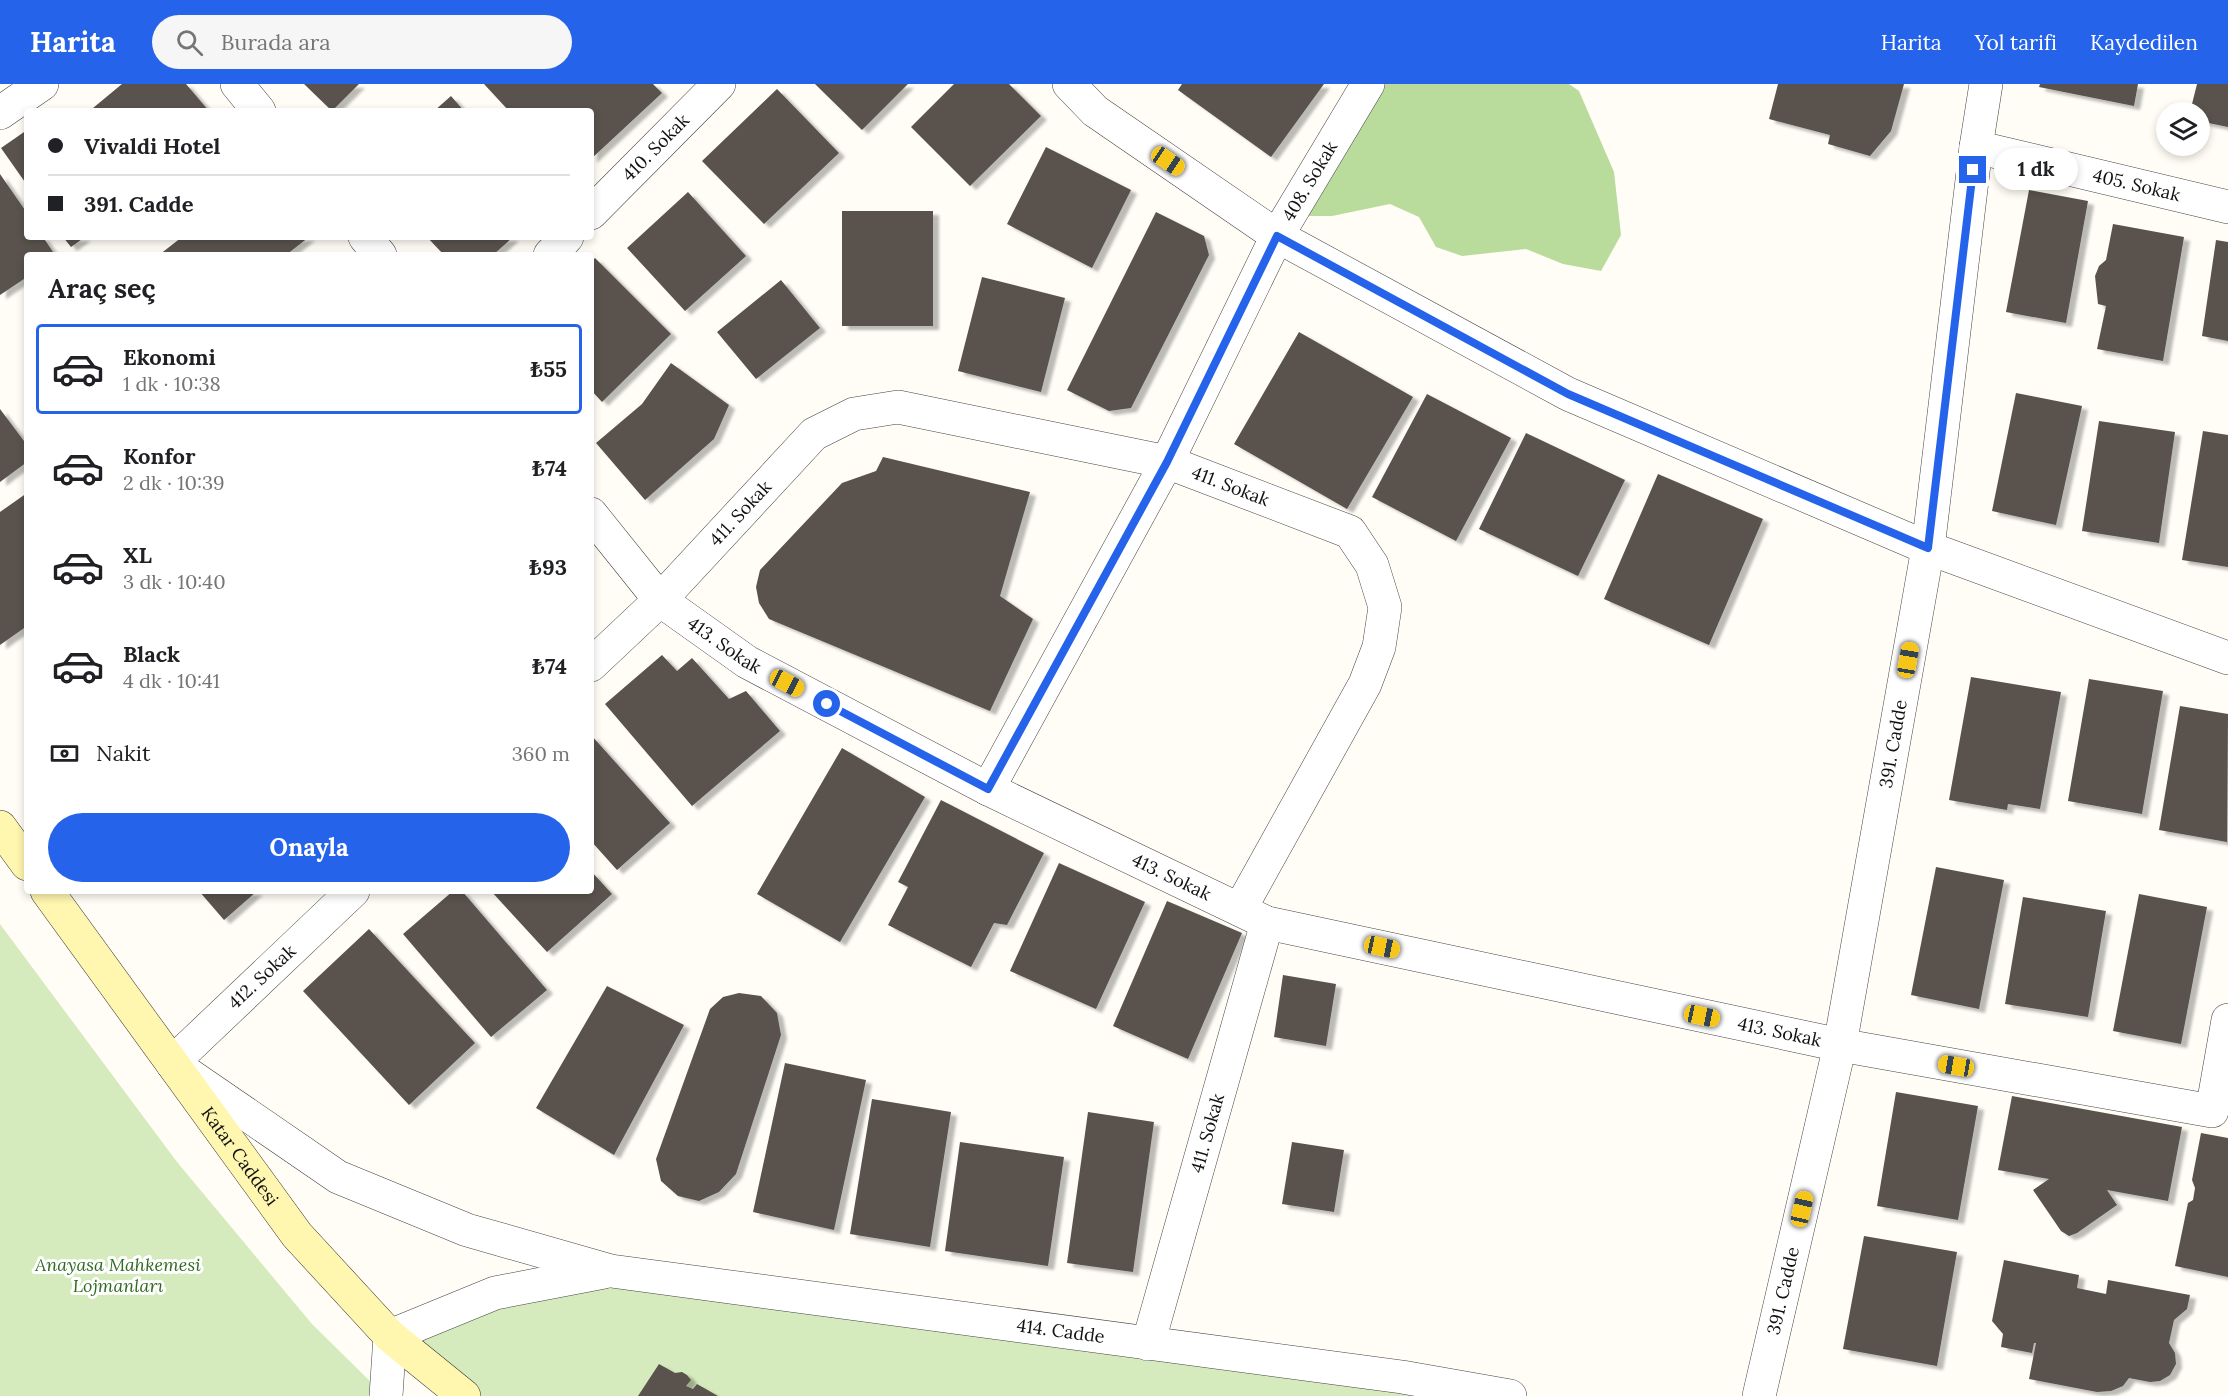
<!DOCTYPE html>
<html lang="tr">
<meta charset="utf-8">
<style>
:root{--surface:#fff;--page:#f6f6f6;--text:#202124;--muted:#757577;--line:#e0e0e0;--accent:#2563eb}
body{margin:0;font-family:Lora,serif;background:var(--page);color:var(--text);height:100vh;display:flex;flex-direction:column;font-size:22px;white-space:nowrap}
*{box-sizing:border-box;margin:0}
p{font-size:20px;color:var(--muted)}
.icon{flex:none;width:33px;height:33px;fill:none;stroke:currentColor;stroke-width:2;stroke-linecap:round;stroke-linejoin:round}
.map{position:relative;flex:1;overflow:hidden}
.drawer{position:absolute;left:24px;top:168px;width:570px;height:642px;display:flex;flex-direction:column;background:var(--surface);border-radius:6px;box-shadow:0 3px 9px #0003}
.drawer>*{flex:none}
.hud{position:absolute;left:24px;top:24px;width:570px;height:132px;border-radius:6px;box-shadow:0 3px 9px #0003;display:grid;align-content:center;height:132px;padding:0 24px;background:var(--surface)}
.buttons{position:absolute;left:2156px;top:18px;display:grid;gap:12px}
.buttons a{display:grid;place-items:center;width:54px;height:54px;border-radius:50%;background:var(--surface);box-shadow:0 3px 9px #0003;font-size:30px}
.end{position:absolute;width:27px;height:27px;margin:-14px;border:8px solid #2563eb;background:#fff;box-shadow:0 0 0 3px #fff}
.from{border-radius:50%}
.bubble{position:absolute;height:42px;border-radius:21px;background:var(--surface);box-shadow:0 3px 9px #0003;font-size:20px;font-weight:800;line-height:42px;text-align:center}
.car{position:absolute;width:18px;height:36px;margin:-18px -9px;border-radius:8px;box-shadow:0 0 4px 2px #0007;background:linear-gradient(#f5c518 24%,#345 0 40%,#f5c518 0 76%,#345 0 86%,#f5c518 0)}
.hud b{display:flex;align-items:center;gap:21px;height:57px;font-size:22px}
.hud b+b{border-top:2px solid var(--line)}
.hud i{width:15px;height:15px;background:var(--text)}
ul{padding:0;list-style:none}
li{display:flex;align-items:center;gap:18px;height:90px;margin:0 12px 9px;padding:0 12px;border:3px solid transparent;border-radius:6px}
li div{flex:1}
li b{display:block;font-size:22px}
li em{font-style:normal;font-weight:800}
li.on{border-color:var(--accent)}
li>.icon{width:54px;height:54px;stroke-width:1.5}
h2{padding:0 24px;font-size:27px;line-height:72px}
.pay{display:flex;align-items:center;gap:15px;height:66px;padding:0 24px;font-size:22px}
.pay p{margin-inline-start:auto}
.button{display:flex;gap:12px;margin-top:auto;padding:12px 24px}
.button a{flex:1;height:69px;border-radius:36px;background:var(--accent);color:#fff;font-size:24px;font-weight:800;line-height:69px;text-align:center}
header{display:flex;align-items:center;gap:36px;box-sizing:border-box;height:84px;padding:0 30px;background:var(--accent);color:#fff}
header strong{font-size:28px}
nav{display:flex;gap:33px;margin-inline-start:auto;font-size:21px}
.search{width:420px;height:54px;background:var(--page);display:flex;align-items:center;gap:15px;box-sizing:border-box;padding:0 21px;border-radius:33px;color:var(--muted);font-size:22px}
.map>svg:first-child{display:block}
</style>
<header>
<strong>Harita</strong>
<div class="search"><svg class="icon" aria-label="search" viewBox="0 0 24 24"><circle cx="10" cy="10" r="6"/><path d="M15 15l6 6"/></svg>Burada ara</div>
<nav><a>Harita</a><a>Yol tarifi</a><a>Kaydedilen</a></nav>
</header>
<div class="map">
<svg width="2228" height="1312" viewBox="0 0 2228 1312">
<defs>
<filter id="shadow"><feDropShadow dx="6" dy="4" stdDeviation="1.5" flood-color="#0004"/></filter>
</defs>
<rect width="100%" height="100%" fill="#fffdf5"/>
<path fill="#d5ebbd" d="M0,840L177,1078L312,1240L385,1312H0Z
M611,1187L1402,1293L1411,1312H464L390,1252Z"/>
<path fill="#b9dc9c" d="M1368,0H1569L1579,7L1614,88L1621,151L1601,187L1563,180L1526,165L1462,172L1436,163L1419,133L1390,120L1332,132H1289Z"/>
<path fill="#5a524d" filter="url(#shadow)" d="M122,0H186L209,27H95L93,24Z
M304,0H359L332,27Z
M484,0H653L662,9L591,75V27H509Z
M815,0H908L862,46Z
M954,0H1009L1041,32L970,102L911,43Z
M1182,0H1324L1271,73L1178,6Z
M1778,0H1904L1891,47L1870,72L1828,60L1830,51L1769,35Z
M2040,0H2138L2134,22L2039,3Z
M2197,0H2228V43L2199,37V28H2190Z
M777,5L839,69L764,140L702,77Z
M451,12L464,27H434Z
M27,46V101L1,64Z
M1046,63L1131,106L1092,184L1007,140Z
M0,90L27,129V153H43L55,171H27V193L0,211Z
M2029,106L2088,117L2066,239L2006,228Z
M688,108L746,172L685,227L627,164Z
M842,127H933V242H842Z
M1156,128L1204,152L1209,171L1131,324L1109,327L1067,306Z
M2113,140L2184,153L2163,277L2097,265L2106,222L2098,220L2095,192L2099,182L2106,176Z
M63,153H85L71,163Z
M182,153H309L286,171H159Z
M427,153H513L493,171H444Z
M2216,156L2228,158V257L2202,252Z
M595,174L671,250L602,318L591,306V178Z
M982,193L1065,214L1041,308L958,287Z
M781,196L820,244L756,295L717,248Z
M1299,248L1413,313L1347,425L1234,360Z
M671,279L729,321L714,355L645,416L596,359L642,320Z
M2016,309L2082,322L2056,441L1992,427Z
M1427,310L1511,354L1456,457L1372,413Z
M0,325L27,361V378L0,398Z
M2099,337L2175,348L2159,459L2082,447Z
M2203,347L2228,351V483L2182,476Z
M1526,349L1625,396L1578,492L1479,445Z
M883,373L1030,408L1000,512L1033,535L990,627L769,535L759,519L756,503L760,486L842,399L876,387Z
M1658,390L1763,435L1709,561L1604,515Z
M27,409V542L0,561V428Z
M662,571L677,587L692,574L729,615L746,607L780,647L692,722L605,620Z
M1971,593L2061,608L2040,725L2008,720L2007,726L1949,716Z
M2089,595L2163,607L2142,730L2068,717Z
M2180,622L2228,630L2227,758L2159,746Z
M591,651L670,739L617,786L591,757Z
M842,664L925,713L840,858L757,810Z
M941,716L1044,769L1007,841L994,839L971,883L888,841L908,803L898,798Z
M1059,779L1145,818L1096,925L1010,887Z
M1936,783L2004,796L1979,925L1911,911Z
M591,787L612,810L547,868L491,807H591Z
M199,807H257L224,836Z
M453,807H462L547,906L491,953L403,850Z
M2139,810L2207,823L2181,960L2113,947Z
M2023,813L2106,827L2088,933L2005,920Z
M1167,817L1242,849L1188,975L1113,942Z
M369,845L475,959L409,1021L303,907Z
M1283,891L1336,900L1326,962L1274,953Z
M607,902L684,941L614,1071L536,1024Z
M739,909L761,912L777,929L781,951L736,1090L719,1108L699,1117L678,1112L661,1097L656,1075L710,925L723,913Z
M785,979L866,996L834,1146L753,1128Z
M1896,1008L1978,1022L1958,1136L1877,1122Z
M2012,1012L2182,1043L2168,1117L2107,1106L2117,1121L2077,1149L2069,1152L2061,1147L2033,1106L2049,1095L1998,1086Z
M872,1015L951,1028L930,1163L850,1150Z
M1088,1028L1154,1038L1133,1188L1067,1179Z
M2201,1049L2228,1054V1193L2175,1182L2188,1119L2193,1116L2195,1104L2192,1096Z
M960,1058L1064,1073L1048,1182L945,1167Z
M1292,1058L1344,1066L1334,1128L1282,1120Z
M1864,1152L1957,1168L1937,1282L1843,1265Z
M2004,1176L2079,1191L2077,1204L2106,1210L2108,1196L2190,1211L2187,1225L2174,1236L2169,1259L2175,1269L2176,1280L2170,1291L2160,1297L2150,1298L2129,1294L2123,1302L2111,1307L2097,1308L2029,1295L2036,1259H2034L2032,1269L2001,1263L2003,1250L1992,1237Z
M659,1280L675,1289L682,1288L687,1291L691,1296L686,1302L693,1305L697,1300L718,1312H638Z"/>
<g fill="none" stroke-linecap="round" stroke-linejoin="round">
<g stroke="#444" stroke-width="34">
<g id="minor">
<path d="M237,0L259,27"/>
<path d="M1069,0L1095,27L1277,152L1568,310L1928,464L2228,574"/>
<path d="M0,29L42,0"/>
<path id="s1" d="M1976,63L2228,123"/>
<path id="s2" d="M591,129L719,0"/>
<path d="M365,153L380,171"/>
<path d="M550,171L567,153"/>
<path id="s3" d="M591,430L660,516L747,578L988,705L1267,839L1840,961L2212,1027L2228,936"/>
<path id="s4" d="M591,581L660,516L814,350L854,330L898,323L1167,378L1350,448L1372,481L1385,523L1379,563L1365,600L1240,825"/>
<path id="s5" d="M988,705L1167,378L1277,152L1368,0"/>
<path id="s6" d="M353,807L172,979L338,1093L467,1146L611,1187L1402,1293L1510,1312"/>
<path id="s7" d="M1148,1260L1267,839"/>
<path d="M386,1312L390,1252L495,1209L604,1188"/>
<path id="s8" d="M1759,1312L1840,961L1928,464L1976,63L1986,0"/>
</g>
</g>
<g stroke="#333" stroke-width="34">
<g id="secondary">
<path d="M0,743L27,780"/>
<path id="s9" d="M47,807L297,1151L390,1252L464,1312"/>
</g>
</g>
<use href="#minor" stroke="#fff" stroke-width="33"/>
<use href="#secondary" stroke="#fff6b0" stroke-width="33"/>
</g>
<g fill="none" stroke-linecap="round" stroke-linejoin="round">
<path stroke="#2563eb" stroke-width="8" d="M827,620L988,705L1167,378L1277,152L1568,310L1928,464L1973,86"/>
</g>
<g text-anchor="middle" stroke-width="6" stroke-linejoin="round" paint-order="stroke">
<g font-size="18" fill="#111" stroke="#fff">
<text dy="6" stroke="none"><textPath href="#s2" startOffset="92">410. Sokak</textPath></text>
<text dy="6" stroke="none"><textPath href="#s5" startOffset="688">408. Sokak</textPath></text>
<text dy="6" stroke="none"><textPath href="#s1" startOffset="165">405. Sokak</textPath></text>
<text dy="6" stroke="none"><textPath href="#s4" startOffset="753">411. Sokak</textPath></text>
<text dy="6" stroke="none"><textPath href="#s4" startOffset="213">411. Sokak</textPath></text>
<text dy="6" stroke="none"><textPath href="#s3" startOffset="189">413. Sokak</textPath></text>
<text dy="6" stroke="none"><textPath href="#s8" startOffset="666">391. Cadde</textPath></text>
<text dy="6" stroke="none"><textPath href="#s3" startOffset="693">413. Sokak</textPath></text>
<text transform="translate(262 893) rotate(-43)" y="6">412. Sokak</text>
<text dy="6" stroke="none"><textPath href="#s3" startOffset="1323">413. Sokak</textPath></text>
<text dy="6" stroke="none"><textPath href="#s7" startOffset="219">411. Sokak</textPath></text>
<text dy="6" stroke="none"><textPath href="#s9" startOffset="328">Katar Caddesi</textPath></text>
<text dy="6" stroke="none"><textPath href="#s8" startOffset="108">391. Cadde</textPath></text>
<text dy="6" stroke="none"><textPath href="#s6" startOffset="1194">414. Cadde</textPath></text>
</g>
<g font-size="18" font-style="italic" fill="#2f6b1f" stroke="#fff">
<text x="118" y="1187">Anayasa Mahkemesi<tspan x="118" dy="21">Lojmanları</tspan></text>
</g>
</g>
</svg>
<div class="buttons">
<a><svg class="icon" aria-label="layers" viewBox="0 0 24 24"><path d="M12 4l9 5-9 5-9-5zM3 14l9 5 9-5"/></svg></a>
</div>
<i class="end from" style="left:827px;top:620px"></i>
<i class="end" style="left:1973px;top:86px"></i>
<div class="bubble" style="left:1994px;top:64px;width:84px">1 dk</div>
<i class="car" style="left:1168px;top:77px;rotate:124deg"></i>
<i class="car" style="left:1908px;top:576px;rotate:10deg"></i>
<i class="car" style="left:787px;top:599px;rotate:118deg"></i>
<i class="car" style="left:1382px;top:863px;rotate:102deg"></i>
<i class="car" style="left:1702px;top:932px;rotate:102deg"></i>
<i class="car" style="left:1956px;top:982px;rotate:280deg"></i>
<i class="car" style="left:1802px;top:1125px;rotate:13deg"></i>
<div class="hud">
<b><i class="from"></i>Vivaldi Hotel</b>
<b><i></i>391. Cadde</b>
</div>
<section class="drawer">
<h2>Araç seç</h2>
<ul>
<li class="on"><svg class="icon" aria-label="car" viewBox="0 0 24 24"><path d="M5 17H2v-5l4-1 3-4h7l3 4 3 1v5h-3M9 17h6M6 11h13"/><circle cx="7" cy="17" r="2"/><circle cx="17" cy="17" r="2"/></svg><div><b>Ekonomi</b><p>1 dk · 10:38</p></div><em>₺55</em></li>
<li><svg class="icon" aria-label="car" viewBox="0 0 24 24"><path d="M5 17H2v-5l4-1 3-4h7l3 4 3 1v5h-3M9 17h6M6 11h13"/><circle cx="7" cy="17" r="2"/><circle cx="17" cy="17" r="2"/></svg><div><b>Konfor</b><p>2 dk · 10:39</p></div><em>₺74</em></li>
<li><svg class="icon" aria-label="car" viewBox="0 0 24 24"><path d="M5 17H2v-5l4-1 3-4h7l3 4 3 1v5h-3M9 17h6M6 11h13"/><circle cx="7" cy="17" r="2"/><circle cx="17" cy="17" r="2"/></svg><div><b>XL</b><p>3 dk · 10:40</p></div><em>₺93</em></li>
<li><svg class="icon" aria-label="car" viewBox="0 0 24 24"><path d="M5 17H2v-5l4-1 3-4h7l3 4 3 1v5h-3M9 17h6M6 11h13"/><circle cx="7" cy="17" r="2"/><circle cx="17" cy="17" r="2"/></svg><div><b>Black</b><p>4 dk · 10:41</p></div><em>₺74</em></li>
</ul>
<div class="pay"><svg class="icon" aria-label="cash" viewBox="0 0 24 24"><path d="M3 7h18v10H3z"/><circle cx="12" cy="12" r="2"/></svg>Nakit<p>360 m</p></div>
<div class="button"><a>Onayla</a></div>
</section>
</div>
